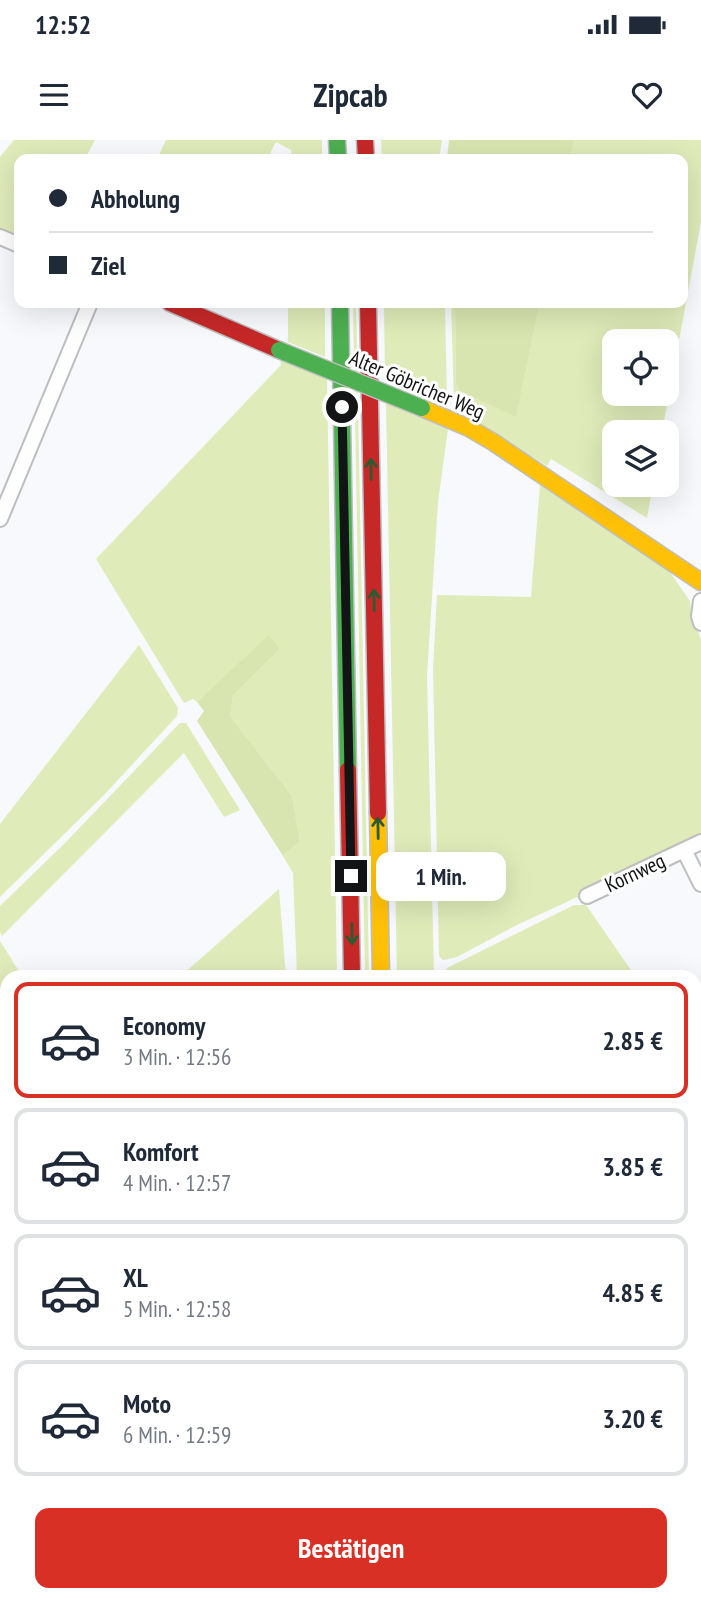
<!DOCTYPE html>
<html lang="de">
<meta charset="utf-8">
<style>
:root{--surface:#fff;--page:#f2f2f3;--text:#1f2937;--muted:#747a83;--line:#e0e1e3;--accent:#d93025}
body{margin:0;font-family:"PT Sans Narrow",sans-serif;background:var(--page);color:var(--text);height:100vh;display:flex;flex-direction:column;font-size:26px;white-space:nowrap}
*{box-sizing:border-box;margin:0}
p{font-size:23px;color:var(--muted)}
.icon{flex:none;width:38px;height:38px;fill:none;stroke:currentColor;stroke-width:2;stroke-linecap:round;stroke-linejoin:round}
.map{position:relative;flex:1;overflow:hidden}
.drawer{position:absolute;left:0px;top:830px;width:702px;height:632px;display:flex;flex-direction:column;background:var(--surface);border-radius:21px 21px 0 0;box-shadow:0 7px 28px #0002}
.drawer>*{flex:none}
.hud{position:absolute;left:14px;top:14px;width:674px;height:154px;border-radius:14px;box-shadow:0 7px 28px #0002;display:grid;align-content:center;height:154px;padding:0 35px;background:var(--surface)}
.controls{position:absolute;left:602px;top:189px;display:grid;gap:14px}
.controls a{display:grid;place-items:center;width:77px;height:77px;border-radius:14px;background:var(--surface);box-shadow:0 7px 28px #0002;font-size:35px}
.end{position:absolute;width:32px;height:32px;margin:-16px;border:9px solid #131415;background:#fff;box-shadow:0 0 0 4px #fff}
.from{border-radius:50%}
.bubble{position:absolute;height:49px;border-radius:14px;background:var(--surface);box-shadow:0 7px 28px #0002;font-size:23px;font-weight:700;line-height:49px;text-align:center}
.hud b{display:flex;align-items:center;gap:24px;height:66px;font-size:26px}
.hud b+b{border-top:2px solid var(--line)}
.hud i{width:18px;height:18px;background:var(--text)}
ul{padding:12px 0 0;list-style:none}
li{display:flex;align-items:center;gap:21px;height:116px;margin:0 14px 10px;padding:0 21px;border:4px solid var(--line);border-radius:14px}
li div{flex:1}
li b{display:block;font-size:26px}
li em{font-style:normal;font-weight:700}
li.active{border-color:var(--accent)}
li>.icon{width:63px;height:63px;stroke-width:1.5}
.action{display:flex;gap:14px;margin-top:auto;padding:14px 35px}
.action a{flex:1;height:80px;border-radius:14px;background:var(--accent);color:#fff;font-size:28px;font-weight:700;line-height:80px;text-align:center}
.status{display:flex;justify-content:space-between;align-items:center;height:49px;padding:0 35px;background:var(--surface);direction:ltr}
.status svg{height:19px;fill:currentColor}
header{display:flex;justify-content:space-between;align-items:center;height:91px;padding:0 35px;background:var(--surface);font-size:32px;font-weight:700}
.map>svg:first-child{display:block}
</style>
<div class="status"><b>12:52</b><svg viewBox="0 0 49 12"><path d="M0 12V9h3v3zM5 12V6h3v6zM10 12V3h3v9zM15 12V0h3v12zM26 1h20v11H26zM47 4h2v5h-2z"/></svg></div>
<header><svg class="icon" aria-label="menu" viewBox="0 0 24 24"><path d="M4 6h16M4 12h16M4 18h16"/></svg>Zipcab<svg class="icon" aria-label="heart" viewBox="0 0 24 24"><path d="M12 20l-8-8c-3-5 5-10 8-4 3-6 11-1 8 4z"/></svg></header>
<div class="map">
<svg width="701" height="1461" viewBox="0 0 701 1461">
<rect width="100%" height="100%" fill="#f8f9fc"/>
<path fill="#e7e8f1" d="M695,894L701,903V1000L695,991Z"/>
<path fill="#dfebb9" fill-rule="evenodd" d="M14,0H95L85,19H19V96L0,88V17Z
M166,0H322V19H292L291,10L276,2L267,19H157Z
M381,0H442L439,19H382Z
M574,0H701V82L662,292H614V345H653L647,378L551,319L547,326L456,270L454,262L451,163H455L456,243L460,251L516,276L540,163H682V19H570ZM614,201H667V254H614Z
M288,163H325V217L288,202Z
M353,163H356L369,836H365Z
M384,163H445L447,265L385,241Z
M280,218L327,239L337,836H297L293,733L283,716L300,701L292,656L230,576L233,556L280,509L269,496L197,562L193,559L184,563L96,419L281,225Z
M386,263L448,289L438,362L427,536L434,836H397Z
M540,345L667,428L690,461L691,471L701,500V700L519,784L457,817L443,820L439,816L433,528L437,455L531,457Z
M139,505L178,568L177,576L105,654L0,757V684Z
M180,583H186L240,670L224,677L184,613L2,796L0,792V766L65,703Z
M279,749L286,836H212L210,832L204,836H181Z
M574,765H586L635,836H442L447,828Z
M0,801L22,836H7V962L0,965Z
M695,991L701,1000V1033L695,1036Z
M695,1168L701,1176V1359L695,1351Z
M404,1454H468L467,1461H404Z
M594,1454H623L613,1461H585Z"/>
<path fill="#d8e5b0" d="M449,0H574L570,19H447Z
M455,163H540L516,277L460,251L456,244Z
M269,495L280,509L233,556L230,576L292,656L300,701L283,716L197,581L204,571L197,562Z
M7,962V1400L0,1406V965Z"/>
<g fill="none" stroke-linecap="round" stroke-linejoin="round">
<g stroke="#bebec0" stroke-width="18">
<path id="street" d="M0,97L19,105
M0,379L90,163
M701,461L699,476L701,483
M701,702L684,710L701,744
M587,756L684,710
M696,1042L701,1049"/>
</g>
<g stroke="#bebec0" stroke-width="19">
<path id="fast" d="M337,0L338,19
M340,163L348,630
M360,1454V1461"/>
</g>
<g stroke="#bebec0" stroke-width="19">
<path id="slow" d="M422,268L469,288L493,302L701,442
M378,673L381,836"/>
</g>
<g stroke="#bebec0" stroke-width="19">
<path id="jam" d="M365,0L366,19
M170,163L279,210
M368,163L378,673
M348,630L352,836
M389,1454V1461"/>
</g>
<use href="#street" stroke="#fefeff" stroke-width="14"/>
<use href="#fast" stroke="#4caf50" stroke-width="16"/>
<use href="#slow" stroke="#ffc107" stroke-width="16"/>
<use href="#jam" stroke="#c62828" stroke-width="16"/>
<g stroke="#bebec0" stroke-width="19" stroke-linecap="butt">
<path id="fast-bridge" d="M279,210L422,268"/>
</g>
<use href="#fast-bridge" stroke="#4caf50" stroke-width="16"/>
</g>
<defs><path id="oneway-shaft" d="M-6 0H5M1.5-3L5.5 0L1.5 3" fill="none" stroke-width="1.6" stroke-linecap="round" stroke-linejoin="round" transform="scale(1.75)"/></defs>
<g stroke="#2d5a30">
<use href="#oneway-shaft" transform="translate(371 329) rotate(-91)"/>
<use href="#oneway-shaft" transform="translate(374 460) rotate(-91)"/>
<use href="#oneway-shaft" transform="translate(378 688) rotate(-91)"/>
<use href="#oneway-shaft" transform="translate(352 794) rotate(89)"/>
</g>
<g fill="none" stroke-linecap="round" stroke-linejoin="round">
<path stroke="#131415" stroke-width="9" d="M342,267L351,736"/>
</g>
<g text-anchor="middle" stroke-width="6" stroke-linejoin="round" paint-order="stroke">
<g font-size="21" fill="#131415" stroke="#fff">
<text transform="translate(417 245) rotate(23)" y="7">Alter Göbricher Weg</text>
<text transform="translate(635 733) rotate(-25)" y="7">Kornweg</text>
</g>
</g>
</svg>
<div class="controls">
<a><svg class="icon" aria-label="locate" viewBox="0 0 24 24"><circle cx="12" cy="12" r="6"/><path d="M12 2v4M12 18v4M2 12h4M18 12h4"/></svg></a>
<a><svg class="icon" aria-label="layers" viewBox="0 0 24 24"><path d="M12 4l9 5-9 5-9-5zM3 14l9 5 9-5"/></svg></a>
</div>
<i class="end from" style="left:342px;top:267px"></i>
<i class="end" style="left:351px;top:736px"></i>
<div class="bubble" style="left:376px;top:712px;width:130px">1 Min.</div>
<div class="hud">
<b><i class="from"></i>Abholung</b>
<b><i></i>Ziel</b>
</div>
<section class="drawer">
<ul>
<li class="active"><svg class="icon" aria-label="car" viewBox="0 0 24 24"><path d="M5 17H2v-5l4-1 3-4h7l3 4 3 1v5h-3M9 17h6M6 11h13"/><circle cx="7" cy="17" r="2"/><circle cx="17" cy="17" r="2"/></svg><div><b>Economy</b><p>3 Min. · 12:56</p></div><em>2.85 €</em></li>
<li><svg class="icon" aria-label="car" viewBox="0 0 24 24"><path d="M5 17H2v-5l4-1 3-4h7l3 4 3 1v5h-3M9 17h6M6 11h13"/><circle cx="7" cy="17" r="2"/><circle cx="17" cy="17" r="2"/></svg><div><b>Komfort</b><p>4 Min. · 12:57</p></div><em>3.85 €</em></li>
<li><svg class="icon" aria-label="car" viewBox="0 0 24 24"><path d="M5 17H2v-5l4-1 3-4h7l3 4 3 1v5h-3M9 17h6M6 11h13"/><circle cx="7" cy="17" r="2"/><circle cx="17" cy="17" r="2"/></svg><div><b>XL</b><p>5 Min. · 12:58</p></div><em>4.85 €</em></li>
<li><svg class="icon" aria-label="car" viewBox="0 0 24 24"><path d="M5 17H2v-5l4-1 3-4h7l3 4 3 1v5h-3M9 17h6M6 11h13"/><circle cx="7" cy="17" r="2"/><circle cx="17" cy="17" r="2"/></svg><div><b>Moto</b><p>6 Min. · 12:59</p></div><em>3.20 €</em></li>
</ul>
<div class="action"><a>Bestätigen</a></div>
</section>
</div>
